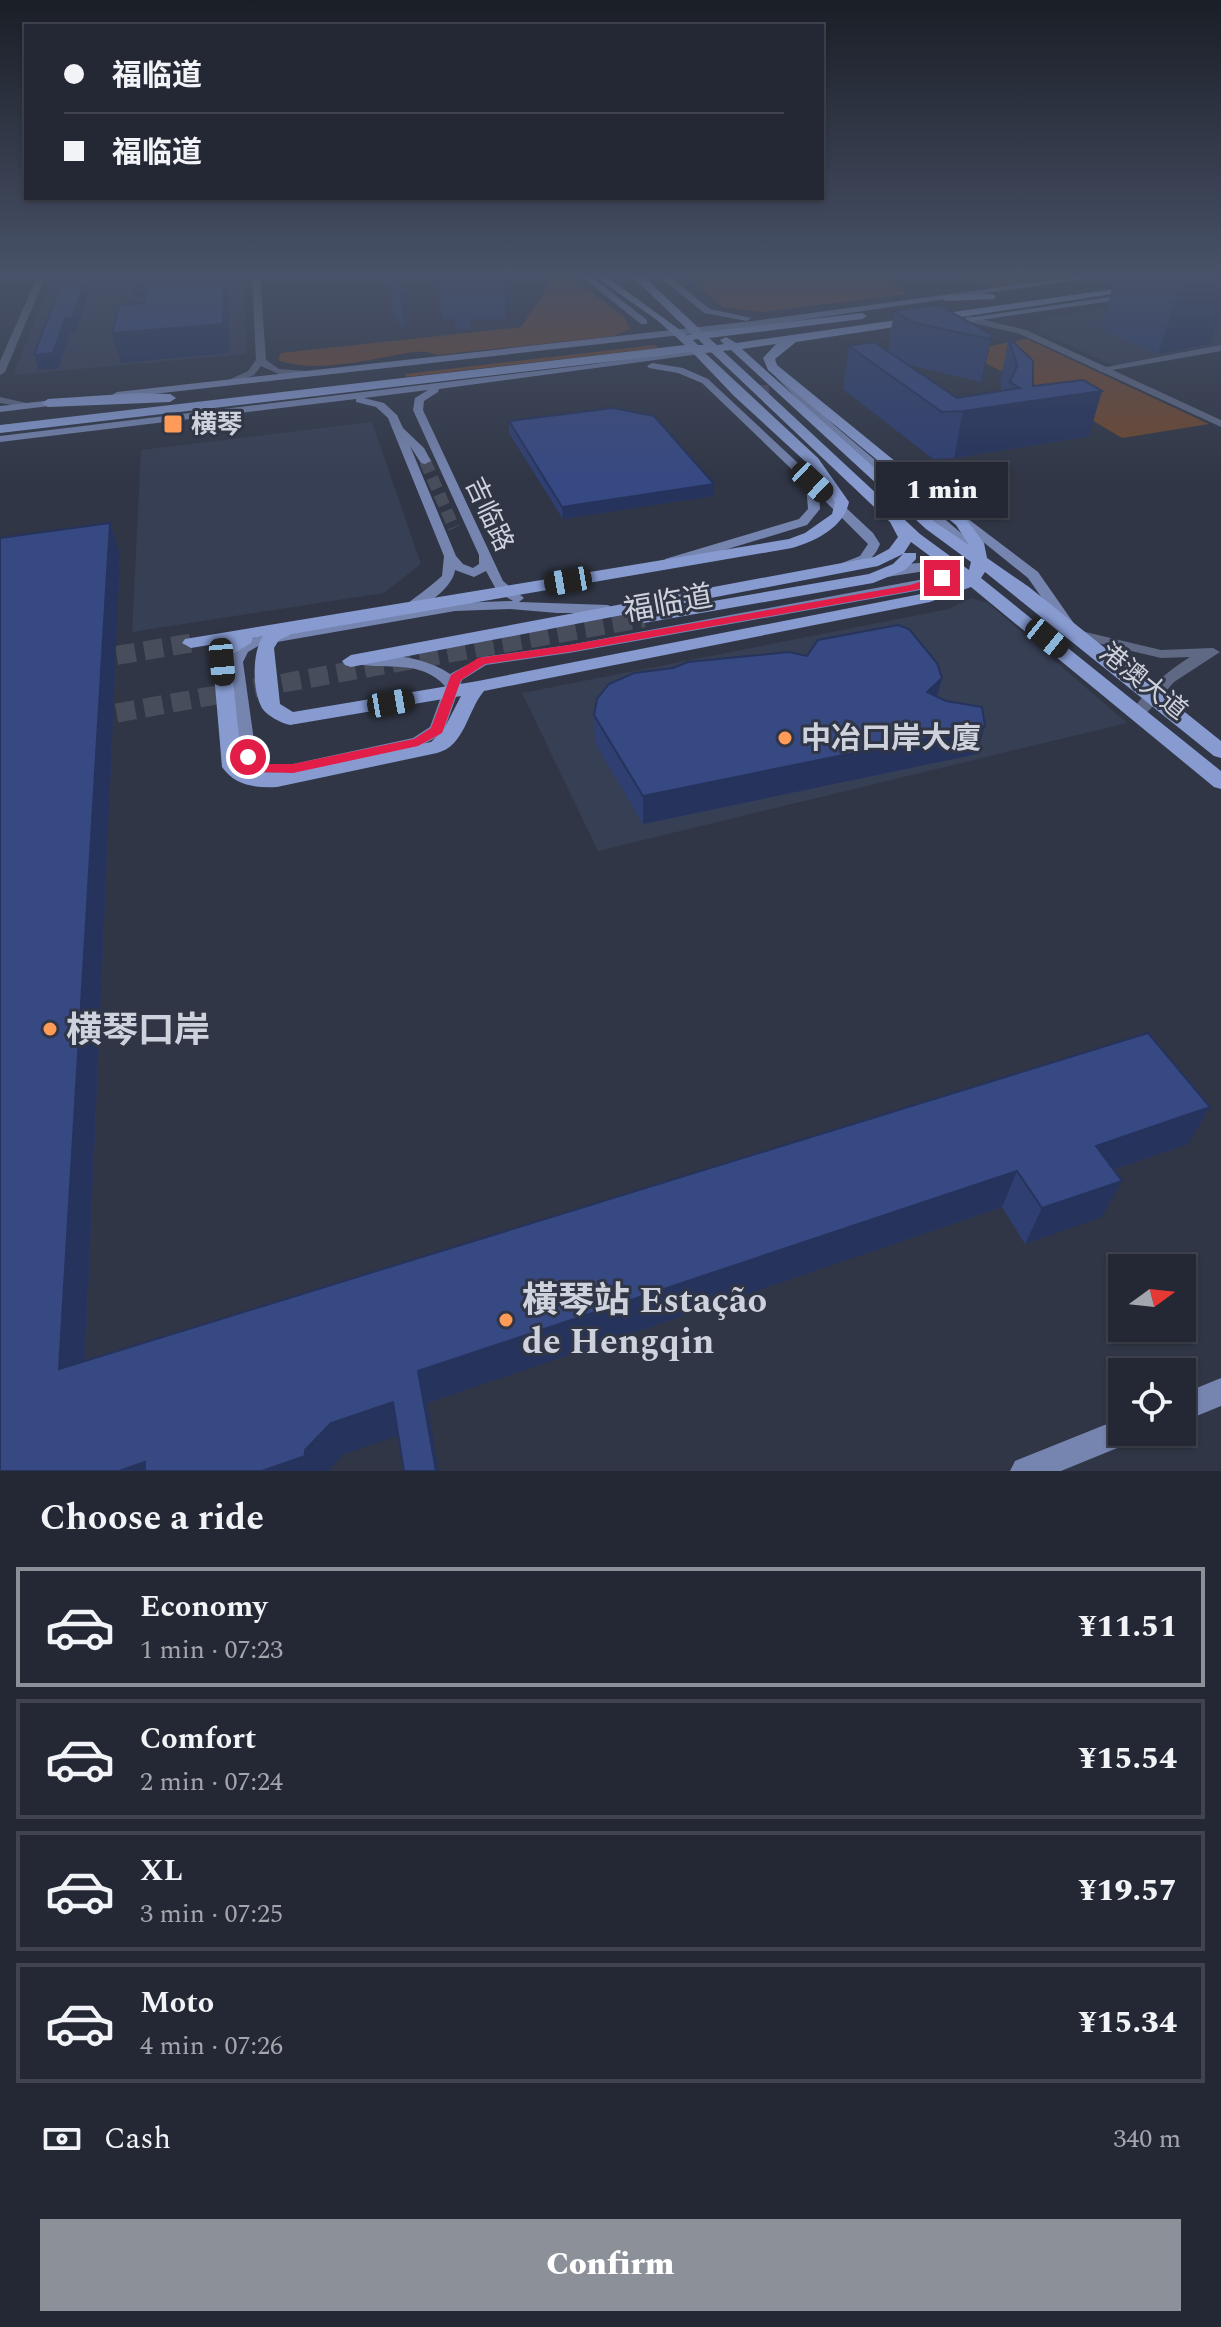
<!DOCTYPE html>
<meta charset="utf-8">
<style>
:root{--surface:#242834;--page:#2c303c;--text:#f1f3f6;--muted:#a3a6ac;--line:#41444f;--accent:#8c9099}
body{margin:0;font-family:Spectral,"Noto Sans SC",serif;background:var(--page);color:var(--text);height:100vh;display:flex;flex-direction:column;font-size:30px;white-space:nowrap}
*{box-sizing:border-box;margin:0}
p{font-size:26px;color:var(--muted)}
.icon{flex:none;width:44px;height:44px;fill:none;stroke:currentColor;stroke-width:2;stroke-linecap:round;stroke-linejoin:round}
.map{position:relative;height:1471px;overflow:hidden}
.side{display:flex;flex-direction:column;background:var(--surface);flex:1}
.side>*{flex:none}
.guide{position:absolute;left:24px;top:24px;width:800px;height:176px;border-radius:0px;box-shadow:0 2px 6px #0004,0 0 0 2px var(--line);display:grid;align-content:center;height:176px;padding:0 40px;background:var(--surface)}
.needle{width:52px;rotate:75deg}
.buttons{position:absolute;left:1108px;top:1254px;display:grid;gap:16px}
.buttons a{display:grid;place-items:center;width:88px;height:88px;border-radius:0px;background:var(--surface);box-shadow:0 2px 6px #0004,0 0 0 2px var(--line);font-size:40px}
.end{position:absolute;width:36px;height:36px;margin:-18px;border:10px solid #e11d48;background:#fff;box-shadow:0 0 0 4px #fff}
.from{border-radius:50%}
.bubble{position:absolute;height:56px;border-radius:0px;background:var(--surface);box-shadow:0 2px 6px #0004,0 0 0 2px var(--line);font-size:26px;font-weight:800;line-height:56px;text-align:center}
.car{position:absolute;width:24px;height:48px;margin:-24px -12px;border-radius:10px;box-shadow:0 0 6px 2px #0007;background:linear-gradient(#222 24%,#8ab4d8 0 40%,#222 0 76%,#8ab4d8 0 86%,#222 0)}
.guide b{display:flex;align-items:center;gap:28px;height:76px;font-size:30px}
.guide b+b{border-top:2px solid var(--line)}
.guide i{width:20px;height:20px;background:var(--text)}
ul{padding:0;list-style:none}
li{display:flex;align-items:center;gap:24px;height:120px;margin:0 16px 12px;padding:0 24px;border:4px solid var(--line);border-radius:0px}
li div{flex:1}
li b{display:block;font-size:30px}
li em{font-style:normal;font-weight:800}
li.selected{border-color:var(--accent)}
li>.icon{width:72px;height:72px;stroke-width:1.5}
h2{padding:0 40px;font-size:36px;line-height:96px}
.pay{display:flex;align-items:center;gap:20px;height:88px;padding:0 40px;font-size:30px}
.pay p{margin-inline-start:auto}
.cta{display:flex;gap:16px;margin-top:auto;padding:16px 40px}
.cta a{flex:1;height:92px;border-radius:0px;background:var(--accent);color:#fff;font-size:32px;font-weight:800;line-height:92px;text-align:center}
.map>svg:first-child{display:block}
</style>
<div class="map">
<svg width="1221" height="1471" viewBox="0 0 1221 1471">
<rect width="100%" height="100%" fill="#303645"/>
<path fill="#373f54" d="M103,275H244L246,354L13,375L52,279Z
M1221,290V351L1121,369L1038,331L1043,318Z
M372,422L421,564L384,593L132,632L141,450Z
M971,598L988,603L1127,723L598,851L522,693L949,609Z"/>
<path fill="#6f482f" d="M556,275H569L625,318L628,327L632,328L614,336L437,355C422,348 402,354 386,357C352,363 311,372 278,360L281,353L521,327Z
M685,275H878L908,294L763,312L723,307Z
M959,275H1084L996,288Z
M1027,339L1209,424L1122,438L1065,404L962,351Z
M655,345L658,348L406,377L405,374Z"/>
<g fill="none" stroke-linecap="round" stroke-linejoin="round">
<path stroke="#484d5c" stroke-width="9" stroke-dasharray="9 4" stroke-linecap="butt" d="M760,390L773,389"/>
<path stroke="#484d5c" stroke-width="12" stroke-dasharray="12 6" stroke-linecap="butt" d="M425,461L454,528"/>
<path stroke="#484d5c" stroke-width="19" stroke-dasharray="19 9" stroke-linecap="butt" d="M89,660L191,643
M89,718L644,618"/>
<path fill="#5f6984" fill-rule="evenodd" d="M38,275H46L5,372L0,375V361Z
M252,275H260L266,360L279,369L307,371L310,372V376L281,375L261,366L254,375L227,386L222,383L248,371L256,360Z
M1221,345V351L1101,372L1096,369Z
M0,397L35,405L30,408L0,403Z
M1077,630L1161,650L1213,648L1220,652L1174,682L1145,715L1139,717L1131,712C1147,689 1166,672 1190,657L1161,658L1072,637L1070,634Z"/>
<path fill="#5f6984" fill-rule="evenodd" d="M968,316L1026,330L1221,420V427L1020,334L965,321L964,319Z"/>
<path fill="#7685b0" fill-rule="evenodd" d="M580,275H589L647,320V324H641Z
M658,275H667L710,309L751,318L747,321L704,313Z
M1090,275H1112L753,327L117,398L112,395L117,392L753,321Z
M1129,294L1132,298L946,325L942,322Z
M712,347L715,348V352L439,389L438,392L424,401L423,410L503,581L524,598L519,602L608,605L615,609L608,613H557L510,609L455,611L260,645L248,652L243,662L256,755L267,764H293L413,738L430,727L445,686C420,659 388,670 357,664L355,661L357,658C387,652 425,657 450,674L482,657L569,645L935,577L925,571L887,577L880,573L882,570C902,565 937,554 949,578C940,589 923,589 910,592L569,653L486,665L462,680L443,734L418,747L293,774L257,773L240,757L229,662L238,646L256,637L406,611L402,608C415,597 429,588 442,576L444,556L388,418L376,407L356,402V399L0,442V436L587,365ZM428,390L415,398L413,410L479,555V564L473,568L463,564L456,556L410,446L421,463L425,464L431,461L424,448L403,428L397,415L384,403L364,398ZM455,570L474,577L486,571L497,591L513,601L455,603L417,609C431,602 453,586 455,570Z
M652,363L683,368L708,379L873,533L880,544C874,560 860,570 842,569V563L860,556L868,544L819,495L820,509L807,525L675,565H665V559L799,519L808,509L806,483L702,383L678,373L649,368L647,366Z
M770,367H776L835,426L980,549V555H970L827,430L770,371Z
M62,399L66,400V404L0,412V406Z
M955,509L1038,572L1075,625L1073,628H1063L1028,578L951,516L949,513Z
M1221,1378V1406L1182,1422V1394Z
M1122,1418V1432H1136L1132,1442L1061,1471H1010L1015,1461Z"/>
<path fill="#879bd1" fill-rule="evenodd" d="M593,275H604L687,335L692,334L631,275H642L703,332L862,313L867,316L862,319L709,338L717,345L724,344L720,340L726,337L736,343L1143,285V289L1139,290L796,342L775,359L777,365L966,519L984,543L987,558L1029,587L1221,741V758L1214,756L985,572L981,578L1221,771V789L1214,787L971,587L930,602L484,691C467,711 465,746 437,753L277,787C256,788 235,786 222,767L213,662L218,648L227,642L191,648L182,643L185,639L789,539L805,533L832,514L835,502L808,464L734,396L692,352L0,433V425L685,345L657,320ZM698,339L704,345H698L693,340ZM776,344L763,358L768,370L956,525L969,545L936,523L742,349ZM731,350L926,529L971,562L969,570L920,534L723,351ZM704,352H711L890,522L898,537L889,549L874,557L351,655L342,661L345,665L351,667L878,566L903,554L893,564L869,574L644,613L635,618L644,623L873,583L905,570L916,559V553H904L911,542L961,579L926,593L478,681L293,712L280,704L274,648L279,640L292,634L792,548C816,541 844,527 849,502L818,458ZM263,636C252,652 252,691 262,708C267,716 281,723 290,725L461,696L443,731L431,742L277,773H254L242,765L231,662L233,654L251,643L253,638Z
M991,294L995,295V299L946,301L941,298L946,295Z
M138,393L170,394L176,398L170,402L48,407L42,403L48,399Z"/>
</g>
<path fill="#2f3f71" d="M388,275H406L408,296L404,329L392,312Z
M438,275H510L511,298L506,319H469L470,329H455V319H442Z
M1116,275H1221L1210,344L1158,354L1101,329Z
M894,311L992,335L981,382L909,365L957,398L1002,391L1000,381L1009,338L1033,386L1089,436L954,458L933,459L843,389L849,346L888,351Z
M509,421L713,496L563,519L509,433Z
M110,523L120,554L85,1361L1148,1033L1188,1144L1113,1170L1102,1217L1025,1244L1002,1207L427,1403L398,1435L344,1454L0,1471Z
M807,656L942,678L937,697L977,754L643,824L595,743L594,715Z"/>
<path fill="#26335c" d="M86,275H93V278L76,332L70,333L58,369L39,370L34,355L65,318Z
M129,275H153L158,295L135,297Z
M223,275H229V353L121,363L112,333Z
M398,275H406L408,296L404,329Z
M505,275H510L511,298L506,319L504,280Z
M1217,275H1221V311L1210,344L1158,354L1181,281Z
M992,335L983,378L981,382L990,339Z
M1102,391L1089,436L954,458L963,411Z
M714,484L713,496L563,519L562,507Z
M110,523L120,554L83,1401L59,1369Z
M942,678L935,705L927,692Z
M985,726L977,754L643,824V796Z
M1210,1107L1188,1144L1077,1182L1096,1146Z
M1017,1171L1002,1207L427,1403L439,1471H436L418,1371Z
M1122,1181L1102,1217L1025,1244L1042,1208Z
M393,1402L403,1434L344,1454L328,1471H262L331,1423Z
M145,1462L152,1471H119Z"/>
<path fill="#374983" stroke="#26335c" stroke-width="2" d="M64,275H86L72,318H65L53,353L34,355Z
M150,275H223V324L112,333L119,305L145,303Z
M438,275H505L504,280H466L467,289H452V280H438Z
M1164,275H1217L1181,281Z
M939,305L992,335L990,339L915,323L894,311Z
M1009,338L1033,361V386L1083,380L1102,391L963,411L942,412L849,346L874,342L957,398L1020,388L1010,382L1017,366Z
M613,408L654,416L714,484L562,507L509,421Z
M110,523L59,1369L1148,1033L1210,1107L1096,1146L1122,1181L1042,1208L1017,1171L418,1371L436,1471H404L393,1402L331,1423L305,1450V1456L262,1471H145V1462L119,1471H0V538Z
M898,625L909,629L937,663L942,678L927,692L946,701L982,707L985,726L643,796L594,715L597,699L609,684L634,673L673,668L688,662L789,652L807,656L818,640Z"/>
<linearGradient id="sky" x2="0" y2="1"><stop stop-color="#1a1e26"/><stop offset="0.57" stop-color="#485268"/><stop offset="1" stop-color="#485268" stop-opacity="0"/></linearGradient>
<rect width="1221" height="481" fill="url(#sky)"/>
<path fill="#e11d48" d="M942,575L947,578L942,584L910,591L569,652L485,664L461,680L442,733L418,746L293,773L259,772L241,757L248,753L266,764H293L414,739L431,728L451,675L478,658L569,645L910,585Z"/>
<g fill="#fe9b58" stroke="#303645" stroke-width="3">
<rect x="163" y="414" width="20" height="20" rx="4"/>
<circle cx="785" cy="738" r="8"/>
<circle cx="50" cy="1029" r="8"/>
<circle cx="506" cy="1320" r="8"/>
</g>
<g text-anchor="middle" stroke-width="6" stroke-linejoin="round" paint-order="stroke">
<g font-size="26" font-weight="bold" fill="#ced2dc" stroke="#303645" text-anchor="start">
<text x="191" y="433">横琴</text>
</g>
<g font-size="26" fill="#ced2dc" stroke="#303645">
<text transform="translate(490 514) rotate(65)" y="9">吉临路</text>
<text transform="translate(1144 681) rotate(39)" y="9">港澳大道</text>
</g>
<g font-size="30" fill="#ced2dc" stroke="#303645">
<text transform="translate(668 603) rotate(-10)" y="10">福临道</text>
</g>
<g font-size="30" font-weight="bold" fill="#ced2dc" stroke="#303645" text-anchor="start">
<text x="801" y="748">中冶口岸大廈</text>
</g>
<g font-size="36" font-weight="bold" fill="#ced2dc" stroke="#303645" text-anchor="start">
<text x="66" y="1042">横琴口岸</text>
<text x="522" y="1312">橫琴站 Estação<tspan x="522" dy="41">de Hengqin</tspan></text>
</g>
</g>
</svg>
<div class="buttons">
<a><svg class="needle" viewBox="-14 -14 28 28"><path d="M0-13l5 13h-10z" fill="#e53935"/><path d="M0 13l5-13h-10z" fill="#a3a6ac"/></svg></a>
<a><svg class="icon" aria-label="locate" viewBox="0 0 24 24"><circle cx="12" cy="12" r="6"/><path d="M12 2v4M12 18v4M2 12h4M18 12h4"/></svg></a>
</div>
<i class="end from" style="left:248px;top:757px"></i>
<i class="end" style="left:942px;top:578px"></i>
<div class="bubble" style="left:876px;top:462px;width:132px">1 min</div>
<i class="car" style="left:812px;top:482px;rotate:133deg"></i>
<i class="car" style="left:568px;top:581px;rotate:260deg"></i>
<i class="car" style="left:1047px;top:638px;rotate:129deg"></i>
<i class="car" style="left:222px;top:662px;rotate:175deg"></i>
<i class="car" style="left:391px;top:703px;rotate:80deg"></i>
<div class="guide">
<b><i class="from"></i>福临道</b>
<b><i></i>福临道</b>
</div>
</div>
<section class="side">
<h2>Choose a ride</h2>
<ul>
<li class="selected"><svg class="icon" aria-label="car" viewBox="0 0 24 24"><path d="M5 17H2v-5l4-1 3-4h7l3 4 3 1v5h-3M9 17h6M6 11h13"/><circle cx="7" cy="17" r="2"/><circle cx="17" cy="17" r="2"/></svg><div><b>Economy</b><p>1 min · 07:23</p></div><em>¥11.51</em></li>
<li><svg class="icon" aria-label="car" viewBox="0 0 24 24"><path d="M5 17H2v-5l4-1 3-4h7l3 4 3 1v5h-3M9 17h6M6 11h13"/><circle cx="7" cy="17" r="2"/><circle cx="17" cy="17" r="2"/></svg><div><b>Comfort</b><p>2 min · 07:24</p></div><em>¥15.54</em></li>
<li><svg class="icon" aria-label="car" viewBox="0 0 24 24"><path d="M5 17H2v-5l4-1 3-4h7l3 4 3 1v5h-3M9 17h6M6 11h13"/><circle cx="7" cy="17" r="2"/><circle cx="17" cy="17" r="2"/></svg><div><b>XL</b><p>3 min · 07:25</p></div><em>¥19.57</em></li>
<li><svg class="icon" aria-label="car" viewBox="0 0 24 24"><path d="M5 17H2v-5l4-1 3-4h7l3 4 3 1v5h-3M9 17h6M6 11h13"/><circle cx="7" cy="17" r="2"/><circle cx="17" cy="17" r="2"/></svg><div><b>Moto</b><p>4 min · 07:26</p></div><em>¥15.34</em></li>
</ul>
<div class="pay"><svg class="icon" aria-label="cash" viewBox="0 0 24 24"><path d="M3 7h18v10H3z"/><circle cx="12" cy="12" r="2"/></svg>Cash<p>340 m</p></div>
<div class="cta"><a>Confirm</a></div>
</section>
